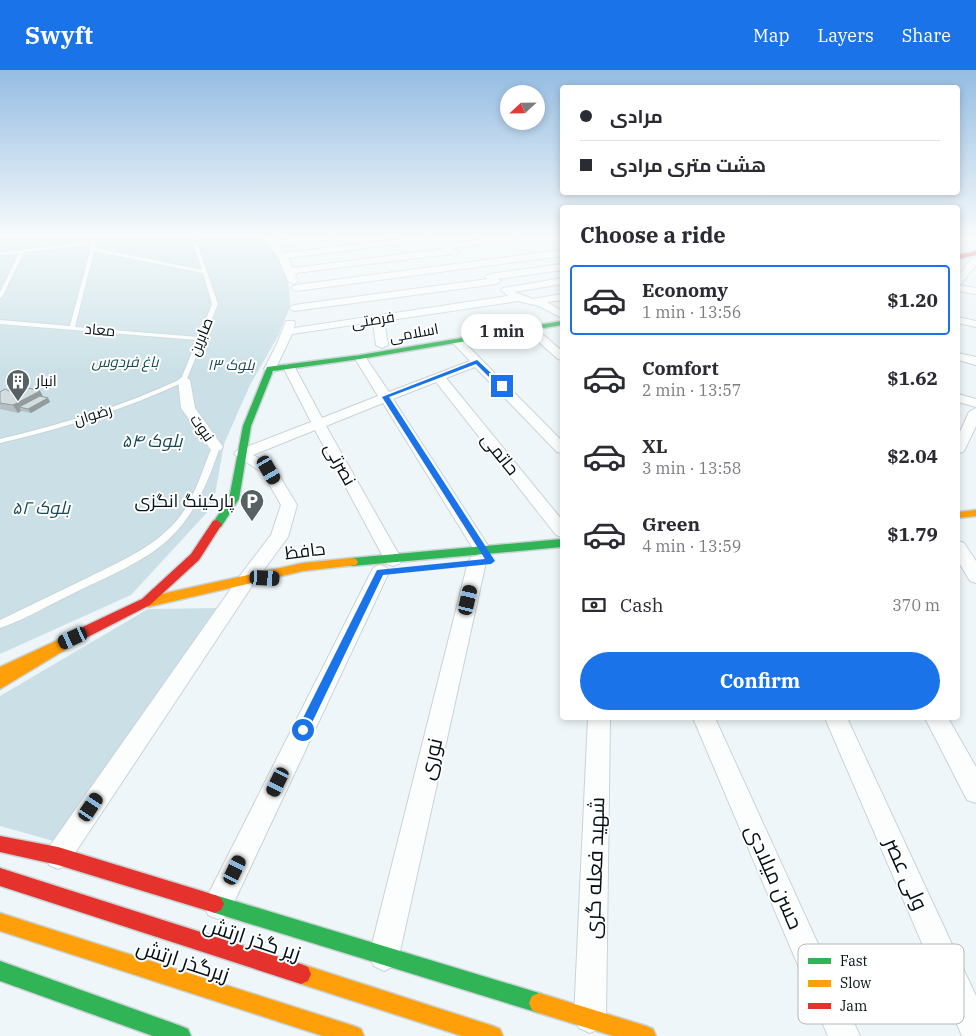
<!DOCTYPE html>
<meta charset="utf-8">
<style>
:root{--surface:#fff;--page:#f7f7f7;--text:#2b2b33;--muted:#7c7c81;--line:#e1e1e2;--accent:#1a73e8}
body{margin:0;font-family:"IBM Plex Serif",Cairo,serif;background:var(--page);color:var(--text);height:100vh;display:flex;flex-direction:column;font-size:19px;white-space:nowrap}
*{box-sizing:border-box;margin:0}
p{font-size:16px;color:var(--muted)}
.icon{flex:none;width:28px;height:28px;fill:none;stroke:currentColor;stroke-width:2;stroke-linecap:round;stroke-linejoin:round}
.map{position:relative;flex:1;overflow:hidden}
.panel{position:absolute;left:560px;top:135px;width:400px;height:515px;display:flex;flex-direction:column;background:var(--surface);border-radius:5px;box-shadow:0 2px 8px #0003}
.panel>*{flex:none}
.banner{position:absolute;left:560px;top:15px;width:400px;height:110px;border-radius:5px;box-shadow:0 2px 8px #0003;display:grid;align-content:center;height:110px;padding:0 20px;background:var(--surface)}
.needle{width:32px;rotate:248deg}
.tools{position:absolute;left:500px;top:15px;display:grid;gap:10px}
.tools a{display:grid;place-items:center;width:45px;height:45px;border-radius:50%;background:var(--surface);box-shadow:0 2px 8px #0003;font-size:25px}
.end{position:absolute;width:22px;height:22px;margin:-11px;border:6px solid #1a73e8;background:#fff;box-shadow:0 0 0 2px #fff}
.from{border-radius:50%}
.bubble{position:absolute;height:35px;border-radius:18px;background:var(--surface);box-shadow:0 2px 8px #0003;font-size:16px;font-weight:700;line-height:35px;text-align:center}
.car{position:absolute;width:15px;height:30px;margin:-15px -8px;border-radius:6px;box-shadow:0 0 4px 1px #0007;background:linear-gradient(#222 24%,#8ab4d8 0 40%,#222 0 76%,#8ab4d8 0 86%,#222 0)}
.banner b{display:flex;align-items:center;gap:18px;height:48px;font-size:19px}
.banner b+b{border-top:1px solid var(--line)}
.banner i{width:12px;height:12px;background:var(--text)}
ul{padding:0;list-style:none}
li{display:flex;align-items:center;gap:15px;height:70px;margin:0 10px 8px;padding:0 10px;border:2px solid transparent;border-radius:5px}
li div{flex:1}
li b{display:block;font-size:19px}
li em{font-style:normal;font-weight:700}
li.selected{border-color:var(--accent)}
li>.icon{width:45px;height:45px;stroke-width:1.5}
h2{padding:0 20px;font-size:22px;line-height:60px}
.pay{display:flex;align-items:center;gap:12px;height:55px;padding:0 20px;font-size:19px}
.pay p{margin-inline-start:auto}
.button{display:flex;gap:10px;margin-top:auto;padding:10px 20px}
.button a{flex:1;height:58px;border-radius:30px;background:var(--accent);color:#fff;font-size:20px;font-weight:700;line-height:58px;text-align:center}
header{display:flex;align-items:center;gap:30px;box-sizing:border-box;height:70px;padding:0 25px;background:var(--accent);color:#fff}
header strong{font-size:24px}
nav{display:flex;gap:28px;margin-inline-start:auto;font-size:18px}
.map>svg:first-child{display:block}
</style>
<header>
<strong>Swyft</strong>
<nav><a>Map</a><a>Layers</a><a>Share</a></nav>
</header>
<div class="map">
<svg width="976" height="966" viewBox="0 0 976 966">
<rect width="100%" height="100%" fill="#eef6f9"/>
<path fill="#cae0e6" d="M0,167H260L282,190L288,204L290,237L278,266L250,315L224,374L213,436L131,525L0,584Z
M218,538L57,772L0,756V626L148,539Z"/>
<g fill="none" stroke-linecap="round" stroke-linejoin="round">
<g stroke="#c9d3d6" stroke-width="2">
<path id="lane" d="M191,167H195L218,234L186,311C126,339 64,358 0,373V369C63,354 123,336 181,309L197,270L0,254V250L70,256L92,174L24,182L2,227L0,228V222L19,183L0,185V183L94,171L96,172L95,178L202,200ZM94,181L203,203L212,234L199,267L75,257Z
M213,375H219L220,377C209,409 196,443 171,467C145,492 108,506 76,522C52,533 25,550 0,558V550C29,536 58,522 87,508C121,491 158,476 181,445C197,423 202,399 213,375Z"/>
</g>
<g stroke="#c9d3d6" stroke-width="2">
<path id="street" d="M262,167H271L274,171L312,167H339L335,169L278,176L284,183L417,167L426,169L422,171L288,188L293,198L444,179L427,167H437L447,174L499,167H522L518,169L454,178L459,183L455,186L450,184L295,203L298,211L293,214L288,211L278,187Z
M562,180V186L296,221L291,218L296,215Z
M976,186V195L961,214L958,215V206L973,187Z
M562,194V200L498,209L501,211L496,214L294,241L289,238L294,235L488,209L485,207L490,204Z
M562,208V214L514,222L533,229L562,224V230L547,232L562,241V248L539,236L518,231L384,251L388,275L382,278L376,275L373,252L292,264L274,302L270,303L264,299L276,276L286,251H294L295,253L294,258L508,226L501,220L503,218Z
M958,215L976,218V224L958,221Z
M958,247L976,251V257L958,253Z
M530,256L534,257L562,281V290L558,289L526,261L525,259Z
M457,268L461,269L562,371V383L557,382L475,297L446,308L562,450V467L556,465L436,312L393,329L489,477L492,481L489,485L483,487L477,485L383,333L326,356L402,490L399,494L393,496L387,494L315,360L253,385L274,397L297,435L288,467L254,513L67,795L58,799L49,795L45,786L49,777L242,503L271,465L281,435L263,403L234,384L236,381L311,352L283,297L285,294H293L322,348L378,326L354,287L356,285H364L389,322L470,291L451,271Z
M958,283L976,287V295L958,290Z
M184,306L190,310L195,338L223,377L221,380H211L181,338L178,310Z
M958,324L976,329V337L958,332Z
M976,338V356L965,379L963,382L958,383V366L969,342Z
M958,471L964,473L976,491V513L970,511L958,491Z
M477,486L483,487L486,492L399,886L394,896L384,901L374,896L369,886L468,492L471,487Z
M380,495L386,497L389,502L228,845L218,849L208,845L204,835L208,825L371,502L374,497Z
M588,648H610L606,947L601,958L590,963L579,958L574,947Z
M693,648H715L860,966H828Z
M825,648H847L976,926V966H962Z
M925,648H948L976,697V733L967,730Z"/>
</g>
<g stroke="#c9d3d6" stroke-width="3">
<path id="fast" d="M562,251V255L360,289L273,301L251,356L239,429L221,457L217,458L212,454L229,429L243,356L267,297L360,285Z
M562,469V477L352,496L346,492L352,488Z
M215,825L539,923L546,926L549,933L546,940L539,943L215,843L209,840L206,834L209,828Z
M0,891L181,956L188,959L191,966H153L0,911Z"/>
</g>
<g stroke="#c9d3d6" stroke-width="3">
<path id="slow" d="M976,440V446L958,448V442Z
M352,488L356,489L358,492L356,495L303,501L148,537L144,535L142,532L144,529L148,527L303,493Z
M73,563L78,564L79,568L78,572L0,619V597Z
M0,843L354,956L361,959L364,966H323L0,861Z
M301,894L493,956L500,959L503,966H462L301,914L294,911L291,904L294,897Z
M539,923L646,956L653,959L656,966H613L539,943L532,940L529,933L532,926Z"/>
</g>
<g stroke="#c9d3d6" stroke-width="3">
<path id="jam" d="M976,181V185L958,189V185Z
M217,450L222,454L199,490L150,535L78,572L73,573L68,572L67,568L68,564L142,529L191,484L213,451Z
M0,766L58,777L215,825L221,828L224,834L221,840L215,843L58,795L0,782Z
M0,798L301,894L308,897L311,904L308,911L301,914L0,816Z"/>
</g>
<use href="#lane" fill="#fcfefe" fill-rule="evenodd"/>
<use href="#street" fill="#fcfefe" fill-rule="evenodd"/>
<use href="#fast" fill="#30b455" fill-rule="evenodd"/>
<use href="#slow" fill="#ff9f0a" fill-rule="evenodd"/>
<use href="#jam" fill="#e5322d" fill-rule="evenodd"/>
</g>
<path fill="#b5bec0" d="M9,321H40L43,327L48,328L50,332L31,343L21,341L18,343L0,339V322Z"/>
<path fill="#939b9c" d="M40,321L44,328L19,337L21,341L18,343L13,335Z
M48,328L50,332L31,343L28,339Z"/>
<path fill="#d2dddf" stroke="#939b9c" d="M17,315L40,321L13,335L0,333V322L5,319L9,321Z
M40,326L48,328L28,339L19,337Z"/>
<linearGradient id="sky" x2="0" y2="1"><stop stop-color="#95bce2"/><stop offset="0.55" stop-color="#f7fbfc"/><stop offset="1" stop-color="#f7fbfc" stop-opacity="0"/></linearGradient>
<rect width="976" height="302" fill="url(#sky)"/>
<path fill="#1a73e8" d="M477,290L504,315V318H500L476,294L389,327L495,491L491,494L383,505L307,663H299L298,660L299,656L377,500L485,489L382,327Z"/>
<defs>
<g id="building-pin" transform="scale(1.25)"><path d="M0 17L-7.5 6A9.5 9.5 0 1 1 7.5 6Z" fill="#566164" stroke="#fff"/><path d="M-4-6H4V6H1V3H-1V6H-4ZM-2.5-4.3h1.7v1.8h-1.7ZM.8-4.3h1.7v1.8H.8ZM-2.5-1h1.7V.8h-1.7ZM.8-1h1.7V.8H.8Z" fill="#fff"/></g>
<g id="parking-pin" transform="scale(1.25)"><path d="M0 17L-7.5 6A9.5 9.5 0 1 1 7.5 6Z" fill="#566164" stroke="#fff"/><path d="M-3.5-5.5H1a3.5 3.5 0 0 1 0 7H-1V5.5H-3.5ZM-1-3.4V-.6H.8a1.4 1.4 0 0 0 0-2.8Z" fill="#fff"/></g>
</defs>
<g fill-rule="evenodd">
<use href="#building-pin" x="18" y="311"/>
<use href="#parking-pin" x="252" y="431"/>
</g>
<g text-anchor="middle" stroke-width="4" stroke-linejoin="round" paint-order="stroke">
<g font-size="15" fill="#041114" stroke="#fff">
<text transform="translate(373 250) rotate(-9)" y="5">فرصتی</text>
<text transform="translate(100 260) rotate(5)" y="5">معاد</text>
<text transform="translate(414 263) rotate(-10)" y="5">اسلامی</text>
<text transform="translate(201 267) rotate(-68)" y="5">صابرین</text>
<text transform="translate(93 345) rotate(-17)" y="5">رضوان</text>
<text transform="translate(202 358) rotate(55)" y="5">نبوت</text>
</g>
<g font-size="15" font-style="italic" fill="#164a55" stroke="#fff">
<text x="125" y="297">باغ فردوس</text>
<text x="231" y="300">بلوک ۱۳</text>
</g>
<g font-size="15" fill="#041114" stroke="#fff" text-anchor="start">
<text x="36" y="316">انبار</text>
</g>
<g font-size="18" font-style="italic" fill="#164a55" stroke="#fff">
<text x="152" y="377">بلوک ۵۴</text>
<text x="41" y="444">بلوک ۵۲</text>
</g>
<g font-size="18" fill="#041114" stroke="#fff">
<text transform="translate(500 384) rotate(51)" y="6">حاتمی</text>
<text transform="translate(340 394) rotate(61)" y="6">نصرتی</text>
<text transform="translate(305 481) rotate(-7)" y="6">حافظ</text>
</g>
<g font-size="18" fill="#041114" stroke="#fff" text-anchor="end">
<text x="234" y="437">پارکینگ انگزی</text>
</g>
<g font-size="21" fill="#041114" stroke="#fff">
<text transform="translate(431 689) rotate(-77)" y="7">نوری</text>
<text transform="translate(595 798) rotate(-88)" y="7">شهید فعله گری</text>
<text transform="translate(906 804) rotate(66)" y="7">ولی عصر</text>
<text transform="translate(774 807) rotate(66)" y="7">حسن میلادی</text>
<text transform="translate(252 869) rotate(18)" y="7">زیر گذر ارتش</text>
<text transform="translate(183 891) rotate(18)" y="7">زیرگذر ارتش</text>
</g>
</g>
<rect x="798" y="874" width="166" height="80" rx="8" fill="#fff" stroke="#b4b8b8" stroke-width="1"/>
<rect x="808" y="888" width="23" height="6" fill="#30b455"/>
<rect x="808" y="910" width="23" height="7" fill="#ff9f0a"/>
<rect x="808" y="933" width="23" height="6" fill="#e5322d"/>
<g font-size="14" fill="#041114">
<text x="840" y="896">Fast</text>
<text x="840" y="918">Slow</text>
<text x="840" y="941">Jam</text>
</g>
</svg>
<div class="tools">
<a><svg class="needle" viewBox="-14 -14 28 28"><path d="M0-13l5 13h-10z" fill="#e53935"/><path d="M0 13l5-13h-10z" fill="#7c7c81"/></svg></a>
</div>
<i class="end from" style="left:303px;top:660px"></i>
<i class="end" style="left:502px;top:316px"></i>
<div class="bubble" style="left:461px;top:244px;width:82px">1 min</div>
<i class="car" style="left:269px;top:400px;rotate:150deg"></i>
<i class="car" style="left:265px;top:508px;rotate:93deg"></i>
<i class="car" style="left:468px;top:530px;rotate:13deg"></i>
<i class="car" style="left:73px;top:568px;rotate:245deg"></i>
<i class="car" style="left:278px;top:712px;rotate:206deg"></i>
<i class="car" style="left:91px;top:737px;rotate:34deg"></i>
<i class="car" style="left:235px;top:800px;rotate:26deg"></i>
<div class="banner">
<b><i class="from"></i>مرادی</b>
<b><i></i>هشت متری مرادی</b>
</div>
<section class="panel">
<h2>Choose a ride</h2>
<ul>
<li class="selected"><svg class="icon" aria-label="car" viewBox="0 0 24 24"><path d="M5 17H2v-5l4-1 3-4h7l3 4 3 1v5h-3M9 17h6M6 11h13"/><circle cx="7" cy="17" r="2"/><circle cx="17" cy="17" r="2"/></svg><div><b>Economy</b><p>1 min · 13:56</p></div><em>$1.20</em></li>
<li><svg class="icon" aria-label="car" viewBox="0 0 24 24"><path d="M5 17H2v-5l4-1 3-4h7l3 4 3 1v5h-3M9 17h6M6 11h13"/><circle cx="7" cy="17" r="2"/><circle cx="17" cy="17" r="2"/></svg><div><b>Comfort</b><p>2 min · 13:57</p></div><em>$1.62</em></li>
<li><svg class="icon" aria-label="car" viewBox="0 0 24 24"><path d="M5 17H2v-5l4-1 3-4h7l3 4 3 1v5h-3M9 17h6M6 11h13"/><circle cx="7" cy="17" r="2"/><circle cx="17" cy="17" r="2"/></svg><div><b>XL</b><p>3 min · 13:58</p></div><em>$2.04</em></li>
<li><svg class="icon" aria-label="car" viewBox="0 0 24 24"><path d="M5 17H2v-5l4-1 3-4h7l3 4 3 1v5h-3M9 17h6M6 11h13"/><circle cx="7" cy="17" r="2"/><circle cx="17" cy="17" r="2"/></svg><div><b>Green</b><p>4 min · 13:59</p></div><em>$1.79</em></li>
</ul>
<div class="pay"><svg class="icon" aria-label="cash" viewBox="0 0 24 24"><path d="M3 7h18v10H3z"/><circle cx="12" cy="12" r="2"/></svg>Cash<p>370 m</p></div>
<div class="button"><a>Confirm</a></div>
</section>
</div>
